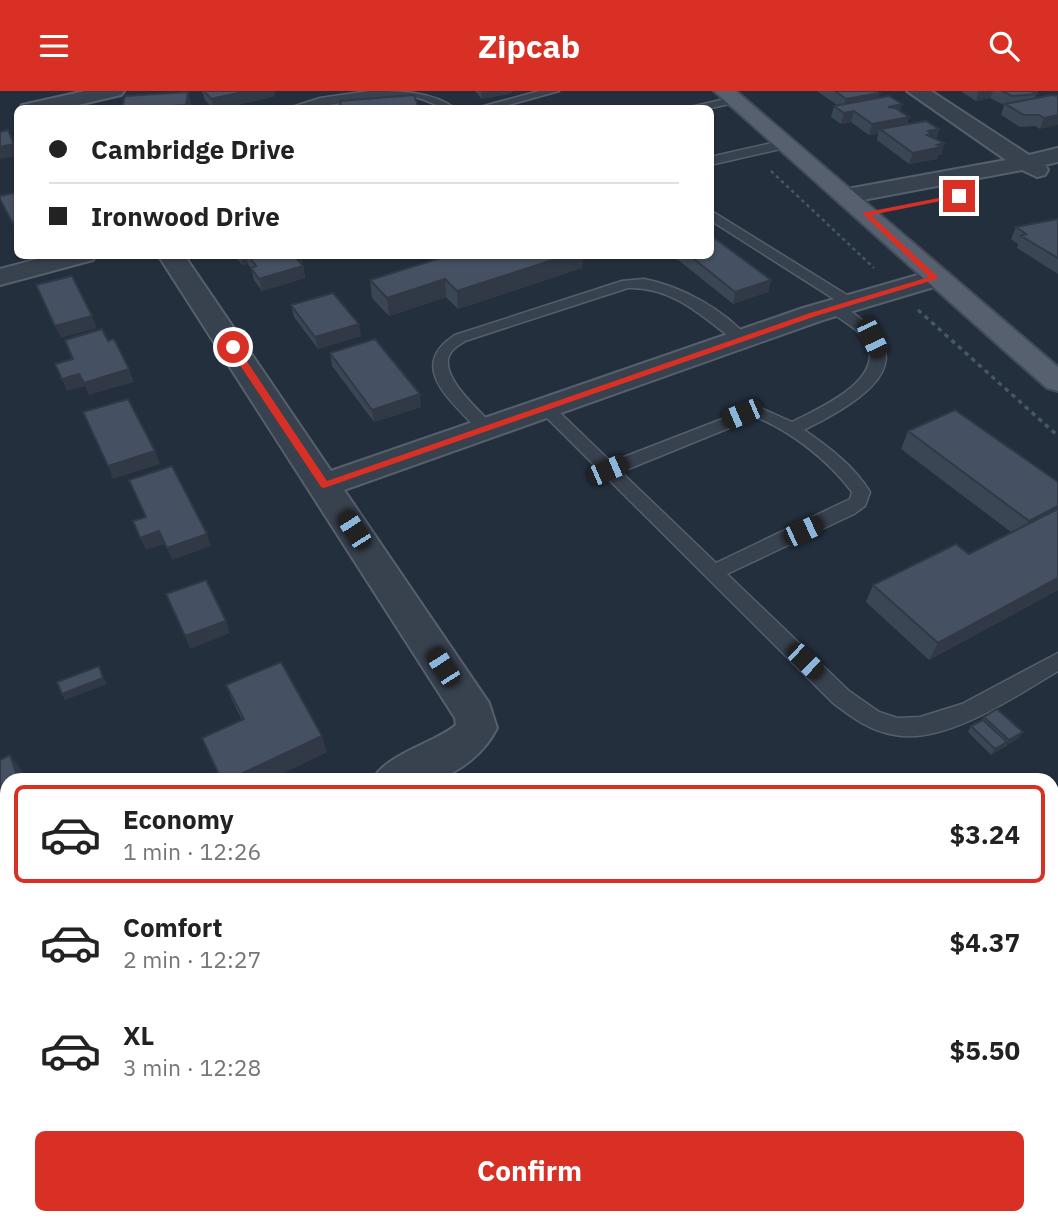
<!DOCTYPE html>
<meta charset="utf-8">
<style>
:root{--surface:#fff;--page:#f6f6f6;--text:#222;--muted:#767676;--line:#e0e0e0;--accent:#d93025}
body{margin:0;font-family:"IBM Plex Sans",sans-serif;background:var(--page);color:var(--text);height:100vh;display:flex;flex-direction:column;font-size:26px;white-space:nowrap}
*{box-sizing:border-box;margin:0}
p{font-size:23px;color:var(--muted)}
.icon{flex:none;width:38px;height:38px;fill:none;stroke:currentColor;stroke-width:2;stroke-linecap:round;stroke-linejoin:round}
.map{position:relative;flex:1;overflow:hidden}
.side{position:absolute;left:0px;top:682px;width:1059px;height:452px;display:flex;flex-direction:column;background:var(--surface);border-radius:21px 21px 0 0;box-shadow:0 2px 5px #0004}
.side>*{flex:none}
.hud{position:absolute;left:14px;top:14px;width:700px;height:154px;border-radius:10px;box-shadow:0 2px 5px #0004;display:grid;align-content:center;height:154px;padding:0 35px;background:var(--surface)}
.end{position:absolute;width:32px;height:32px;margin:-16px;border:9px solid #d93025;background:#fff;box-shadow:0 0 0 4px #fff}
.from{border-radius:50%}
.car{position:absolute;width:21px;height:42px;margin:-21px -10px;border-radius:9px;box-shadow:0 0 5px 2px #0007;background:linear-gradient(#222 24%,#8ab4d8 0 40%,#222 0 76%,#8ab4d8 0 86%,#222 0)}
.hud b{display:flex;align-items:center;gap:24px;height:66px;font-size:26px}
.hud b+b{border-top:2px solid var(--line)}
.hud i{width:18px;height:18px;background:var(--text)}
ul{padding:12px 0 0;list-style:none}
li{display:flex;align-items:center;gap:21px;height:98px;margin:0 14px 10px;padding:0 21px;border:4px solid transparent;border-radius:10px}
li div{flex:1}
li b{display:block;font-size:26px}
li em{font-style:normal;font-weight:800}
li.on{border-color:var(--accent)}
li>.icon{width:63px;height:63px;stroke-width:1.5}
.button{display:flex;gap:14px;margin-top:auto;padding:14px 35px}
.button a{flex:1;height:80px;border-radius:10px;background:var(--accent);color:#fff;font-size:28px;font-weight:800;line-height:80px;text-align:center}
header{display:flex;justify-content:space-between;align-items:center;height:91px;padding:0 35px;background:var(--accent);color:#fff;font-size:32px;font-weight:800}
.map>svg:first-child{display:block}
</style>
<header><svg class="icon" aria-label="menu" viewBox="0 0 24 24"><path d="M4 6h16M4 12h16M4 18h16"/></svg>Zipcab<svg class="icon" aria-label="search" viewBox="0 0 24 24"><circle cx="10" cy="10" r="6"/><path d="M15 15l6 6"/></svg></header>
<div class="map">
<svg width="1058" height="1134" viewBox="0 0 1058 1134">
<rect width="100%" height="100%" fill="#242f3e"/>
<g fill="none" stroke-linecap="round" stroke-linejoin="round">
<g stroke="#565f6c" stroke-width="3">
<path id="lane" d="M369,0C400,0 432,0 456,18C437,18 424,5 405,5C364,5 325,18 286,18L320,7Z
M539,0H559L494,18H473Z
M734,6L740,9L738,11L707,18H682Z
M785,49L791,53L789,56L710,74V66Z
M710,119L855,209L857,212L850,216L845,215L710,129Z
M644,188C681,195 725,219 749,248L741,253L736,251C702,225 673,196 628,197L465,250C461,253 455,256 452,260C434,281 479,319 492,333L495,337L492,341H480C453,311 405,276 455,244L622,190Z
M835,213C847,216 862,228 871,237C919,283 838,321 804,339C829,356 854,375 870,401L865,415L854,423L727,483L849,600L879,621L897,627L920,626L962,613L1058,562V580C1016,605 945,654 895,644C870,640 853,627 833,612L537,317L545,312L551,313L611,371L756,315L792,331C819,317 891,287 864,247C856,236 840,229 830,220L828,217ZM756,326C792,341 829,370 852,401L850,408L716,472L621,381Z"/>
</g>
<g stroke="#565f6c" stroke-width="4">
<path id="street" d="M85,0H124L121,4L61,18H19L22,14Z
M907,0H931L1029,64L1058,57V71L1045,74L1048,79L1045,84L1037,86L1022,79L847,112L839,110L835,105L839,100L847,98L1006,69Z
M52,164H96L93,169L0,194V178Z
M158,164H184L331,380L803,217L935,179L944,181L948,187L944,193L823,229L344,399L489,612L497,637C485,661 461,681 434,689C419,694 389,690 372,690C385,663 433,653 456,634L455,627Z
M7,855V904L0,907V858Z"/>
</g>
<g stroke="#414a57" stroke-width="4">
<path id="primary" d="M714,0H736L1058,276V300L1047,297L1006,261Z"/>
</g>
<path stroke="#44595c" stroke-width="2.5" stroke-dasharray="3.5 3.5" stroke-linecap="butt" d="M771,80L874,177"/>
<path stroke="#44595c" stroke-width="3.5" stroke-dasharray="4.5 4.5" stroke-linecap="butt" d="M918,219L1058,345"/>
<use href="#lane" fill="#38414e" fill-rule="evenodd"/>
<use href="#street" fill="#38414e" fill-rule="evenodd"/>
<use href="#primary" fill="#56606e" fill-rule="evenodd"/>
</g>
<path fill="#3b4654" d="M202,0H274L275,5L220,18H213L205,9Z
M475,0H512V2L482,8Z
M817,0H876L879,2L878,7L909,26L907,33L939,38L936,48L944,52L941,64H938L937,68L909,73L877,49L878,43L869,44L851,31L841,33L831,26L834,15L837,14Z
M962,0H1038L1035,7L1058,5L1040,38L1035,35L1020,36L1001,24L1004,14L990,7L976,10L962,1Z
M191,12L190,18H122Z
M18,101V143L0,108Z
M1058,128V183L1017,157L1018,153L1011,148L1016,136Z
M234,164H300L302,167L305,187L262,200L254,189L251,177L248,173L242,174Z
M678,164H710L771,189L768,201L733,213L677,168Z
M583,166L582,177L458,218L446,206L389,225L372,207L370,189Z
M291,214L361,245L318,258L294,226Z
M330,262L421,316L374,331L332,275Z
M908,340L1058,391V499L929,569L866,511L873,494L969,463L1011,441L901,358Z
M226,594L327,661L267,690H222L242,629L233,611Z
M984,626L1019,647L991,664L968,641L971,635L982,629Z
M1058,871V880L1053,875Z
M1052,910L1058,917V986L1052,991Z
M593,1127H757L762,1134H596Z"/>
<path fill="#303945" d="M247,0H274L275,5L220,18H214L211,8Z
M481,0H512V2L482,8Z
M979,0H993L990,7L976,10Z
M188,1L191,12L190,18H187L186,14Z
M879,2L876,13L843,19L846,8Z
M902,13L899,25L888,16Z
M854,20L851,31L841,33L844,22Z
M1058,24V34L1040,38L1044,27Z
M909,26L906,37L880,38L878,43L869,44L872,33Z
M939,38L935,50L929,51L928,40Z
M944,52L941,64H938L937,68L909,73L913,62Z
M14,53L18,61V65L0,68V56Z
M18,130V143H17L12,131Z
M240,164H246L248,173L242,174Z
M568,164H588L583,166L582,177L458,218L457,200Z
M302,167L305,187L262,200L259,188L297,168Z
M445,188L446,206L389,225L387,207Z
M771,189L768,201L733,213L735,201Z
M92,225L97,237L61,247L55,235Z
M359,233L361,245L318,258L315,246Z
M129,278L134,291L89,304L84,292Z
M79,283L85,295L67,300L62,288Z
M420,303L421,316L374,331L372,319Z
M155,360L160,373L113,388L108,375Z
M1058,415V428L1020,448L1029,430Z
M159,440L164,453L146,459L140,447Z
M207,443L211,455L172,469L167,457Z
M1058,487V499L929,569L938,552Z
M226,530L230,542L190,558L185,545Z
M99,575L107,593L65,609L62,603Z
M1023,641L1019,647L1005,655L1009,649Z
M322,645L327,661L267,690H226Z
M1007,651L1003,656L991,664L995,658Z
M10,664L23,681L26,690H19Z
M7,788V809L0,812V791Z
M18,1127H47L35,1134H6Z
M577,1127H580L570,1134H566Z"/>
<path fill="#455162" stroke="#303945" stroke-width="2" d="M204,0H247L211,8Z
M835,0H876L879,2L846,8Z
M1002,0H1037L1033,1L1037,3L1012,5Z
M188,1L186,14L122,18L125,5Z
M414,4L419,17L341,18L340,10Z
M1052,4L1058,5V24L1044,27L1039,24H1024L1005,13Z
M889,5L902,13L888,16L895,17L909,26L872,33L854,20L844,22L834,15Z
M926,30L939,38L928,40L931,43L927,44L944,52L937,54L941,56L913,62L880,38Z
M8,39L14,53L0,56V41Z
M18,101V130L12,131L0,108V105Z
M1058,128V167L1021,145L1026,143L1016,136Z
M713,146L771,189L735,201L689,164H710V147Z
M248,164H300L302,167L297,168L303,175L259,188L251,177L256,175Z
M450,164H568L457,200L445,188L387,207L370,189Z
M72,185L92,225L55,235L36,194Z
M333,202L359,233L315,246L291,214Z
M102,238L108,250L114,248L129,278L84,292L79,283L62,288L55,273L73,268L65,249Z
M375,248L420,303L372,319L330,262Z
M128,308L155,360L108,375L83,321Z
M955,319L1058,391V415L1029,430L908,340Z
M172,375L207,443L167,457L159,440L140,447L133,430L146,426L129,389Z
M1058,418V487L938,552L873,494L956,453L969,463Z
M206,489L226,530L185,545L166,503Z
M281,571L322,645L226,690H222L202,647L244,628L226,594Z
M99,575L103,587L62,603L57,591Z
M997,618L1023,641L1009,649L984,626Z
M983,629L1007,651L995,658L971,635Z
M10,664L19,690H7V788L0,791V669Z
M1052,910L1058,917V981L1052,974Z
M7,1037V1127H18L6,1134H0V1041Z
M494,1127L498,1134H484Z
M548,1127H577L566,1134H552Z
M598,1127H757L762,1134H602Z"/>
<path fill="#d93025" d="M959,103L961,106L871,124L937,185V188L816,225L324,397L321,396L228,256L236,254L327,390L810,222L929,186L862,122Z"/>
</svg>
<i class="end from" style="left:233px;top:256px"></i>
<i class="end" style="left:959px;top:105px"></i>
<i class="car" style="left:872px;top:247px;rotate:155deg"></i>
<i class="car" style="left:742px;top:323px;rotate:247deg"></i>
<i class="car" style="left:608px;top:379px;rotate:67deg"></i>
<i class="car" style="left:354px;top:439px;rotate:327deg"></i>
<i class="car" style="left:803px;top:440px;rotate:65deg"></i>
<i class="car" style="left:805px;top:570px;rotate:134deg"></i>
<i class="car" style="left:443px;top:576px;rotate:327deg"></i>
<div class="hud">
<b><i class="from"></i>Cambridge Drive</b>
<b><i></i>Ironwood Drive</b>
</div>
<section class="side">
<ul>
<li class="on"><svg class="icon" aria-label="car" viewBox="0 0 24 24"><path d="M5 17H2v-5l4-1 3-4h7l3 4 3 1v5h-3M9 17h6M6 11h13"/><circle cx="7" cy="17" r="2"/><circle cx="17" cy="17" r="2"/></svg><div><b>Economy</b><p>1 min · 12:26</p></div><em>$3.24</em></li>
<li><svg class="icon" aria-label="car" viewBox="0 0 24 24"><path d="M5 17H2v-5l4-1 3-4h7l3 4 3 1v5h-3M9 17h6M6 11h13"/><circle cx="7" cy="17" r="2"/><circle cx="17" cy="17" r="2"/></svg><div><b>Comfort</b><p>2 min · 12:27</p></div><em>$4.37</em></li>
<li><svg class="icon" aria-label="car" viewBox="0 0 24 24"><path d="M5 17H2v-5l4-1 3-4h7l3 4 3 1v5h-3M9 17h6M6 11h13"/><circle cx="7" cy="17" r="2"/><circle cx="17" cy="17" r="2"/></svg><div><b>XL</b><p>3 min · 12:28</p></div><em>$5.50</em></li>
</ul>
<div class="button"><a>Confirm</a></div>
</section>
</div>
